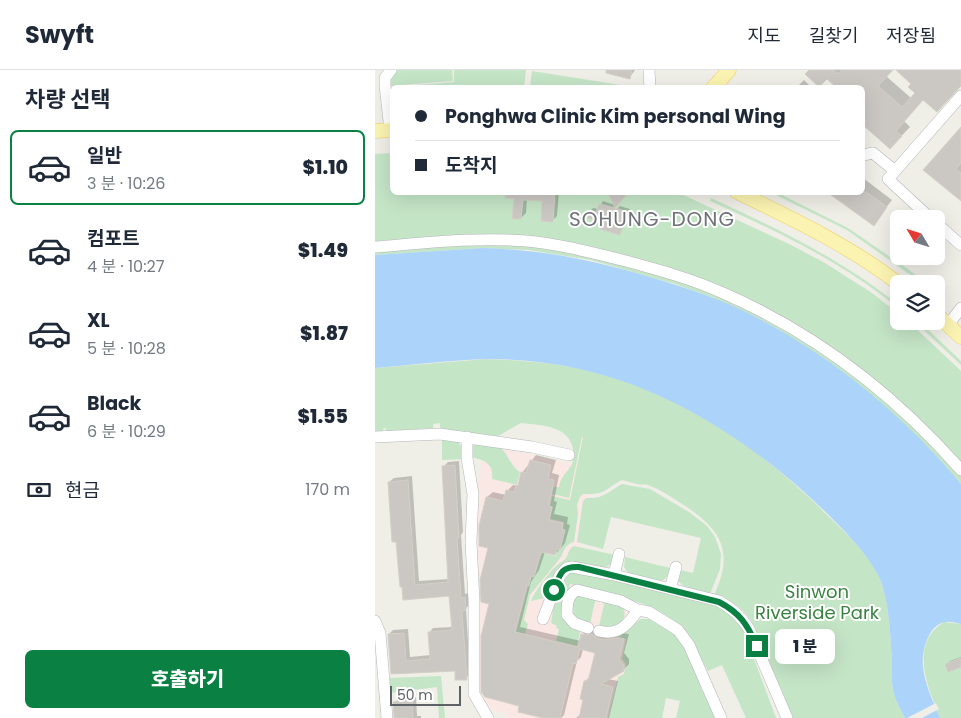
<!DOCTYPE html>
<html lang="ko">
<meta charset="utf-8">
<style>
:root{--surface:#fff;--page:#f2f2f3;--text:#1f2937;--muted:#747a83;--line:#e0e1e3;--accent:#0b8043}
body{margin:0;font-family:Poppins,"Noto Sans KR",sans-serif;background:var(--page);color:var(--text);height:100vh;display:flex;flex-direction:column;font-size:19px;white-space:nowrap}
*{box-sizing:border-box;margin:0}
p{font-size:16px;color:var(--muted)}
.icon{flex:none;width:28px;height:28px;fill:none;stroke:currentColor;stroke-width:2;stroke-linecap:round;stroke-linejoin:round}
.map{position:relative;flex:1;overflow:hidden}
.side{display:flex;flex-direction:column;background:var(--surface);width:375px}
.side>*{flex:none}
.top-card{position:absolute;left:15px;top:15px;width:475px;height:110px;border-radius:8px;box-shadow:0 5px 20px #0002;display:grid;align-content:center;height:110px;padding:0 25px;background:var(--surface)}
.needle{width:32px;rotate:308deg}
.buttons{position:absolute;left:515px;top:140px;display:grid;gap:10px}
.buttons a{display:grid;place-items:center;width:55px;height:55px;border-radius:8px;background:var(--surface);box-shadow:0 5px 20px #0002;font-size:25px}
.scale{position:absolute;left:15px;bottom:12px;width:71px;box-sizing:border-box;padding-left:5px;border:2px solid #5e6166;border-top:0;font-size:14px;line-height:18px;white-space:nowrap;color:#5e6166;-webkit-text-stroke:4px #fff;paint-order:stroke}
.end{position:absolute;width:22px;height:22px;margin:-11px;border:6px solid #0b8043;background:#fff;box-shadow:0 0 0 2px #fff}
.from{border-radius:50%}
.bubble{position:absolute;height:35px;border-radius:8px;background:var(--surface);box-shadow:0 5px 20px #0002;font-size:16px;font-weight:800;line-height:35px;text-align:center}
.top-card b{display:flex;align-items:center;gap:18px;height:48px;font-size:19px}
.top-card b+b{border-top:1px solid var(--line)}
.top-card i{width:12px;height:12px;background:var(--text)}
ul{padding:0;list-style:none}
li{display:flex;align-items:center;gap:15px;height:75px;margin:0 10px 8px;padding:0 15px;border:2px solid transparent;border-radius:8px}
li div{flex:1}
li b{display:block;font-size:19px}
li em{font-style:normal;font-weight:800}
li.selected{border-color:var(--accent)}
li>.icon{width:45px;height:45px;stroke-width:1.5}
h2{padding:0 25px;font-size:22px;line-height:60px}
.pay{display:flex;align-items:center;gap:12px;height:55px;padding:0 25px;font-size:19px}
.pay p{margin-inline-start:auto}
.cta{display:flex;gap:10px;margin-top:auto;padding:10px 25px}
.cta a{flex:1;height:58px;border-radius:8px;background:var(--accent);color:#fff;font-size:20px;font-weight:800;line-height:58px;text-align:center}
header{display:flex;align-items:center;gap:30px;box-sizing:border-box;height:70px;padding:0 25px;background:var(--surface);border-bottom:1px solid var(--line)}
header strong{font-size:24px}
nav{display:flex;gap:28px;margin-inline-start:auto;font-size:18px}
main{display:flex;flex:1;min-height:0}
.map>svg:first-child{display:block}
</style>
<header>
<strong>Swyft</strong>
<nav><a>지도</a><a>길찾기</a><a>저장됨</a></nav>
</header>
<main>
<section class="side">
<h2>차량 선택</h2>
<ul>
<li class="selected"><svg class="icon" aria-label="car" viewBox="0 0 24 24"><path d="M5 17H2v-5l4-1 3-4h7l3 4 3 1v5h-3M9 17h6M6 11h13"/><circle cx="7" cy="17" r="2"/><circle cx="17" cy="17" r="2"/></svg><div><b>일반</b><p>3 분 · 10:26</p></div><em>$1.10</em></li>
<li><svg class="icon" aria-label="car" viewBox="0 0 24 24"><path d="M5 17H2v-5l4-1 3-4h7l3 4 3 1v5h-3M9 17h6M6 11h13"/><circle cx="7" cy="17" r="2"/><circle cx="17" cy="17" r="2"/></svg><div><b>컴포트</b><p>4 분 · 10:27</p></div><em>$1.49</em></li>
<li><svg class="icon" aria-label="car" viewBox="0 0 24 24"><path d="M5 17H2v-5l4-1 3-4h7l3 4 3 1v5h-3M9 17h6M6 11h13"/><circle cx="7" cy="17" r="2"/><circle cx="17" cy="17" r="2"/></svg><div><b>XL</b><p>5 분 · 10:28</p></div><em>$1.87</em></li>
<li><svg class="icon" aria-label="car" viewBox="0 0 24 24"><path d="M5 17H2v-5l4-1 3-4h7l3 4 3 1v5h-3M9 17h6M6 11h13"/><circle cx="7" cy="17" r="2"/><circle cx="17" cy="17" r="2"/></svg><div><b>Black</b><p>6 분 · 10:29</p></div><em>$1.55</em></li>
</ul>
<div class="pay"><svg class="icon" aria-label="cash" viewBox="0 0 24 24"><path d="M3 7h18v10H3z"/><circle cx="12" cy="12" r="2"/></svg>현금<p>170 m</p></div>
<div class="cta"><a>호출하기</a></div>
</section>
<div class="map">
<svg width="586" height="648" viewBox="0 0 586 648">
<rect width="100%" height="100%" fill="#efeee7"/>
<path fill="#fae8e5" d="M121,377L207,396L217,414L198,511L262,528L257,590L244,648H132L133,644L101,636L93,460L109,382Z"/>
<path fill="#c5e5c7" d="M23,0H77L78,11L15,16V10Z
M79,0H151L149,17H19L79,12Z
M157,1L258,17H155Z
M17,83L18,122L304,123L416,175L450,193L497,223L524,244V251H533L586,301V414L555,379L476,309L444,285L423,272L383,249L336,227L300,214L216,190L154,180L108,178L0,185V84Z
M397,123H403L473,158L533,199L552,214H548L472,160Z
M336,128C402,158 467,190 524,235V239C468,192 401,161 335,131Z
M539,251L546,253L586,291V295Z
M112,289C141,290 173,292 202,298C228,304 256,312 281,323C340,348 398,392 444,437C465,458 490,479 503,505C514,526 516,570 517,594C517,604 516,614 519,624C521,632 526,640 530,648H417L376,550C364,535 357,531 339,525C361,479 344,457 304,432C295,426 284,419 273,415C269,414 266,415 262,414C257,413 252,411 247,410C229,419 232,425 208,424L205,427L202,435L203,444L199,472C191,474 189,480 186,487L155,525L149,550L153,554L150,564L141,562L153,517L157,507H159L167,483L181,486L182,480H185L190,460L188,459L189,452L175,449L178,437L175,436L177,426L195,430L208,367H207L194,428L177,424L179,417H184C185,407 192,403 197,394C199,388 199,381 197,375C191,355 163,355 146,353L123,366L65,360V353L58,354V358L11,361V358L8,359V361L0,362V298Z
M67,369C83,370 87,371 89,389L67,390Z
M103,373C109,375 118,374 124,377C132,381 135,396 145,402L142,415L117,409C119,394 110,390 96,387L97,377Z
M247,414L275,419L314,442L332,456L340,467L346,484L345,499L335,524L311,518L303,511L305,500L318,503L326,468L236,447L228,479L202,472L208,431L211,428C229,429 233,422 247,414Z
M199,476L240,485C235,505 219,496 204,493L170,528L156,531C157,525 176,500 181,496C184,493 188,492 191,488C194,483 193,479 199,476Z
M250,487L295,498C293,505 292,510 284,511L255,505L249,497Z
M197,502L208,503L344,537L360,546L368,559L401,648H371L347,595L333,601L313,564L288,545L269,534L221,520L195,514L187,545L197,558L205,562L202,576L181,571L184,559L181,558L182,556L176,553L179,534L190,504Z
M204,525L221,527L215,554L200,547L197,543L198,529Z
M230,530C242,533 254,536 248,551L235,558L224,556Z
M266,549H280L292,555L309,573L324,604L326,619L334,629L341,648H301L305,631L291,628L287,648H233L243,607L249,604L251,594L247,589L251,569L242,566Z
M569,552L586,554V648H565C553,617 533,574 569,552Z
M66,606L70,648H64L62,617L14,623L13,608Z"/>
<path fill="#acd4fa" d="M108,178C166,180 214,189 268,205C296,213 324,222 351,233C440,272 524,339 586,414V554C581,553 576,551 571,552C553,554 546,582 548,597C550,615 558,631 565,648H530C526,640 521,632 519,624C516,614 517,604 517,594C516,570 514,526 503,505C487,474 440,431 413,408C324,335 231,289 113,289C76,290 37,295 0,298V185Z"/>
<path fill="#efeee7" d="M561,633L564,639L547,648H532Z"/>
<path fill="#0003" d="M232,0H260L255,7Z
M435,0H517L511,6L536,28L541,23L538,14L523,0H586L548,29L529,51L535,57L515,78L488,53V18L452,8Z
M429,10L437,18H421Z
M586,59V130L550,100Z
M488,108L517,130L498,154L488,122Z
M141,122H184L182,146L177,151L169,130L152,129L151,143L146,148Z
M228,131L240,135L243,134L236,142L237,143L245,136L255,139L247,160L244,164L215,141L218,138L223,139Z
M161,385L181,390L177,403L184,405L179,431L182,432L179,444L193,447L192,454L195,455L190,473L186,478L180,484L170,482L164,500L156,512L145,557L206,571L208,564L213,559L254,564L249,583L254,589V594L248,600L233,609L243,611L234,648H201L206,644L210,611L216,606L222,582L208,579L206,587L202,591L189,645L186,648H173L146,635L116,533L112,427L118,422L131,425L132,421L138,415L142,416L145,413L147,403Z
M84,391L88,462L86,465L90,524L94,523L95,535L91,538L95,604L91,608L81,600L17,603L14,564L18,560L33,559L35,587L56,585L54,563L58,558L78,557L75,525L29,529L14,412L19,408L37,406L44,511L74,509L68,397L73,392Z
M586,587V596L572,594L575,591Z
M41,627L42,646H46V648H21L20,633L24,628Z"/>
<path fill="#cbc8c4" stroke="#d4d0c5" d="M231,0H257L255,9L231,3Z
M434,0H458L463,4L467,0H518L503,16L527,37L540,23L533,17L536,14L521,0H586V16L562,42L548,30L521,61L527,66L515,79L488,55V18H462L452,9L444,17L430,4Z
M586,57V93L581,99L586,103V131L548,100Z
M130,122L180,123L178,152L166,151L167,131L148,130L146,149H137L139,129L130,128Z
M233,122H254L240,138L253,142L251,150H249L245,165L225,159L227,152L212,148L214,140L221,142L224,134L240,138Z
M452,122H491L512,137L499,156Z
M155,390L176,395L173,409L179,410L174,436L177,437L174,450L188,453L187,459L190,460L185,480L182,479L180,485L166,482L159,507L156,506L154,516L152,515L140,562L203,577L206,564L214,565L217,564L222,568L229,570L243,568L249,569L244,589L249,595V601L226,614L238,617L231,648H204L208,630L205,629L209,611H213L220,583L205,579L201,594L198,593L185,648H168L143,642L144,636L110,627L106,622V566L114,534L106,532L105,510L113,478L104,476V456L111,427L128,431L131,420L139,422L141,415L143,416L146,402L151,403Z
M80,395L84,468H82L86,528L90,527L91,540L87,541L92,610H80V601L16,604L13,564L29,563L31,591L55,589L53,562L77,560L74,526L28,530L27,517H25L21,472H17L13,412L33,410L40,515L73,512L67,396Z
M586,588V597L573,602L570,594Z
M37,631L38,648H19L18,632Z"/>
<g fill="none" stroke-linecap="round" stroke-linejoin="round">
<g stroke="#b4b6ba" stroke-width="12">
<path id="minor" d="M274,0L275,18
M15,60L10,15V8L16,0
M488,85L498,83L520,101
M556,149L513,109L586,26
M561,153L586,175
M0,177C50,173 101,167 151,171C185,174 218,183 251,191C284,200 317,209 348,223C440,263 520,325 586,400
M573,255L586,238
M0,367L65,364L157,377L194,385
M92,367V388L98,424L96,472L99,531V624L113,648
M239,505L244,484
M295,519L301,497
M168,549L185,505L192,498L197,497L239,505L344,531C357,539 366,546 374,559L412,648
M0,551L5,563L12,648
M213,558L199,553L192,545C192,534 192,526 202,520L246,531L263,540L274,542L303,560L314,575L346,648
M224,561C243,566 253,555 263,540"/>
</g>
<g stroke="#eacd65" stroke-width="15">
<path id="major" d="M338,18L354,0
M0,61L18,60
M362,122C418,149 475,176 524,214
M561,244L586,267"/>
</g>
<use href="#minor" stroke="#fff" stroke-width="11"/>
<use href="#major" stroke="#fbf3b1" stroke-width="14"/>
</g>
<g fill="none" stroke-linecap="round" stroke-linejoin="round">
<path stroke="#0b8043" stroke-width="6" d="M179,520C185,505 185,496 204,497L344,532C365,543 372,554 382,576"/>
</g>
<g text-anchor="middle" stroke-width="4" stroke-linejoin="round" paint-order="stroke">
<g font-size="18" fill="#3a8241" stroke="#fff">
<text x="442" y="528">Sinwon<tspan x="442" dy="21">Riverside Park</tspan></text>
</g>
<g font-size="20" letter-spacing="1" fill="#6f7378" stroke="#fff">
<text x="277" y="156">SOHUNG-DONG</text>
</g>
</g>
</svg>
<div class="buttons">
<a><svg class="needle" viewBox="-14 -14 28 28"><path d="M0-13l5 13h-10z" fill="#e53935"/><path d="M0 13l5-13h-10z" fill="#747a83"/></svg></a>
<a><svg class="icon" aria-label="layers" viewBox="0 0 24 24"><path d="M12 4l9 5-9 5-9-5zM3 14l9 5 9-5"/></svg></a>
</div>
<div class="scale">50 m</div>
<i class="end from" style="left:179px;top:520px"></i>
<i class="end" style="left:382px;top:576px"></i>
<div class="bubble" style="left:400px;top:559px;width:60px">1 분</div>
<div class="top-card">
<b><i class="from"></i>Ponghwa Clinic Kim personal Wing</b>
<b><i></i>도착지</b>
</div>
</div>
</main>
